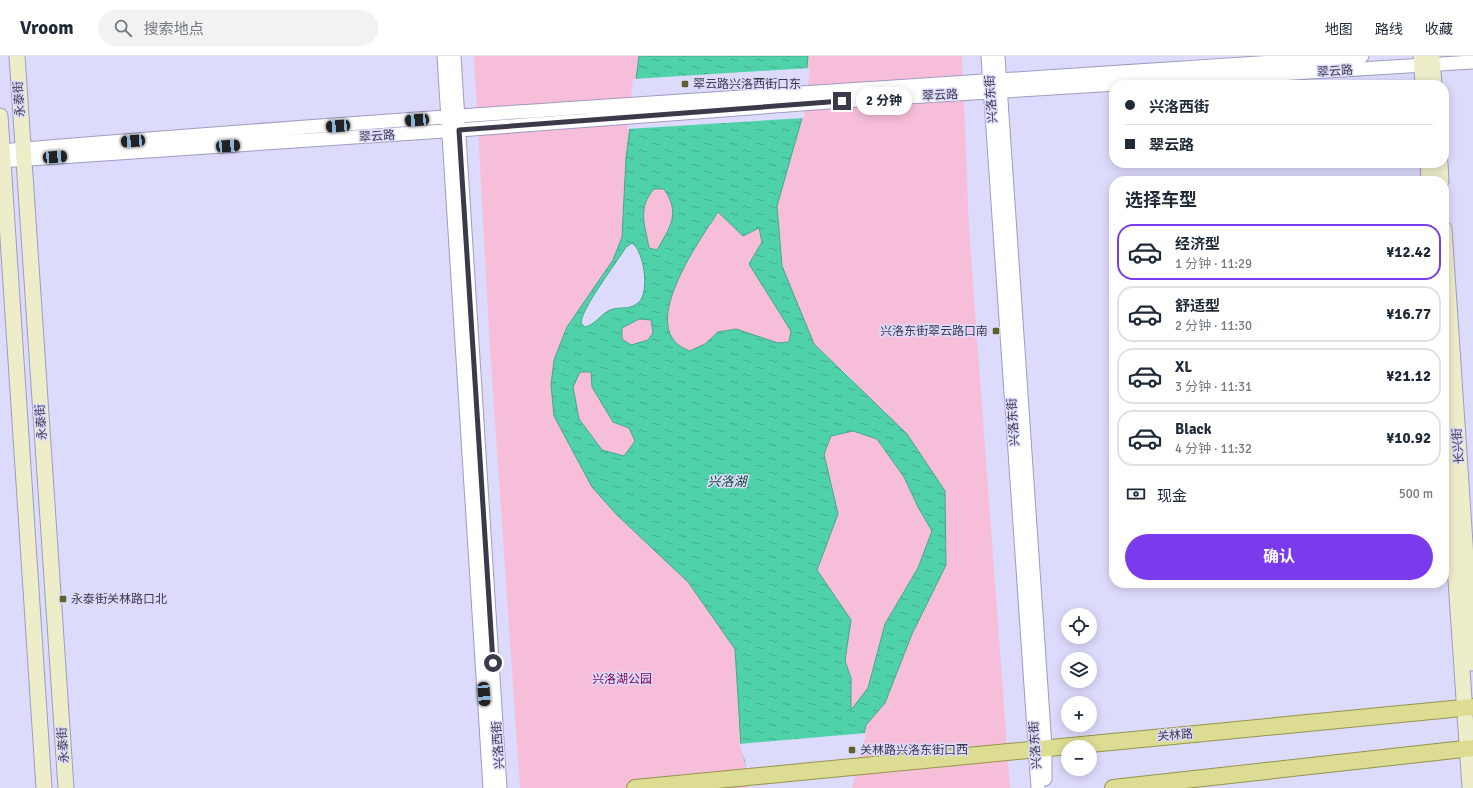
<!DOCTYPE html>
<html lang="zh">
<meta charset="utf-8">
<style>
:root{--surface:#fff;--page:#f2f2f3;--text:#1f2937;--muted:#747a83;--line:#e0e1e3;--accent:#7c3aed}
body{margin:0;font-family:Signika,"Noto Sans SC",sans-serif;background:var(--page);color:var(--text);height:100vh;display:flex;flex-direction:column;font-size:15px;white-space:nowrap}
*{box-sizing:border-box;margin:0}
p{font-size:13px;color:var(--muted)}
.icon{flex:none;width:22px;height:22px;fill:none;stroke:currentColor;stroke-width:2;stroke-linecap:round;stroke-linejoin:round}
.map{position:relative;flex:1;overflow:hidden}
.drawer{position:absolute;left:1109px;top:120px;width:340px;height:412px;display:flex;flex-direction:column;background:var(--surface);border-radius:16px;box-shadow:0 2px 10px #0003}
.drawer>*{flex:none}
.guide{position:absolute;left:1109px;top:24px;width:340px;height:88px;border-radius:16px;box-shadow:0 2px 10px #0003;display:grid;align-content:center;height:88px;padding:0 16px;background:var(--surface)}
.buttons{position:absolute;left:1061px;top:552px;display:grid;gap:8px}
.buttons a{display:grid;place-items:center;width:36px;height:36px;border-radius:50%;background:var(--surface);box-shadow:0 2px 10px #0003;font-size:20px}
.end{position:absolute;width:18px;height:18px;margin:-9px;border:5px solid #3b3a4a;background:#fff;box-shadow:0 0 0 2px #fff}
.from{border-radius:50%}
.bubble{position:absolute;height:28px;border-radius:14px;background:var(--surface);box-shadow:0 2px 10px #0003;font-size:13px;font-weight:700;line-height:28px;text-align:center}
.car{position:absolute;width:12px;height:24px;margin:-12px -6px;border-radius:5px;box-shadow:0 0 3px 1px #0007;background:linear-gradient(#222 24%,#8ab4d8 0 40%,#222 0 76%,#8ab4d8 0 86%,#222 0)}
.guide b{display:flex;align-items:center;gap:14px;height:38px;font-size:15px}
.guide b+b{border-top:1px solid var(--line)}
.guide i{width:10px;height:10px;background:var(--text)}
ul{padding:0;list-style:none}
li{display:flex;align-items:center;gap:12px;height:56px;margin:0 8px 6px;padding:0 8px;border:2px solid var(--line);border-radius:16px}
li div{flex:1}
li b{display:block;font-size:15px}
li em{font-style:normal;font-weight:700}
li.active{border-color:var(--accent)}
li>.icon{width:36px;height:36px;stroke-width:1.5}
h2{padding:0 16px;font-size:18px;line-height:48px}
.pay{display:flex;align-items:center;gap:10px;height:44px;padding:0 16px;font-size:15px}
.pay p{margin-inline-start:auto}
.button{display:flex;gap:8px;margin-top:auto;padding:8px 16px}
.button a{flex:1;height:46px;border-radius:24px;background:var(--accent);color:#fff;font-size:16px;font-weight:700;line-height:46px;text-align:center}
header{display:flex;align-items:center;gap:24px;box-sizing:border-box;height:56px;padding:0 20px;background:var(--surface);border-bottom:1px solid var(--line)}
header strong{font-size:19px}
nav{display:flex;gap:22px;margin-inline-start:auto;font-size:14px}
.search{width:280px;height:36px;background:var(--page);display:flex;align-items:center;gap:10px;box-sizing:border-box;padding:0 14px;border-radius:22px;color:var(--muted);font-size:15px}
.map>svg:first-child{display:block}
</style>
<header>
<strong>Vroom</strong>
<div class="search"><svg class="icon" aria-label="search" viewBox="0 0 24 24"><circle cx="10" cy="10" r="6"/><path d="M15 15l6 6"/></svg>搜索地点</div>
<nav><a>地图</a><a>路线</a><a>收藏</a></nav>
</header>
<div class="map">
<svg width="1473" height="732" viewBox="0 0 1473 732">
<defs>
<pattern id="water-ripples" width="26" height="14" patternUnits="userSpaceOnUse"><rect width="26" height="14" fill="#4fd2a9"/><path d="M2 4q2-2 4 0t4 0M15 11q2-2 4 0t4 0" fill="none" stroke="#43ab8c"/></pattern>
</defs>
<rect width="100%" height="100%" fill="#dddbfc"/>
<path fill="#f7bed9" d="M474,0H639L626,102L622,181L613,204L567,271L554,304L551,329L554,360L592,431L617,459L688,526L735,593L739,666L750,732H520L490,292Z
M808,0H962L969,173L1010,732H850L866,669L885,647L912,578L945,435L851,322L814,288L782,210L777,150L802,62Z
M654,133H664C681,158 670,171 657,194L649,192C645,169 637,152 654,133Z
M718,156L743,180L758,172L762,186L749,208L791,275L789,286L778,287L736,273L718,276L705,288L690,295C633,276 700,184 718,156Z
M639,263L651,264L653,277L648,284L631,289L622,283V272Z
M580,316H591L592,331L613,366L629,372L635,385L624,400L602,394L579,363L573,331Z
M853,375L877,383L904,421L918,451L932,475L918,512L885,568L868,632L851,655V622L845,605L851,564L817,514L838,458L824,398L831,380Z"/>
<path fill="url(#water-ripples)" stroke="#49a48c" fill-rule="evenodd" d="M639,0H808L802,62L777,150L782,210L814,288L907,378L945,435L946,509L912,578L885,647L866,669L860,695L748,717L741,689L735,593L688,526L617,459L592,431L554,360L551,329L554,304L567,271L613,204L622,181L626,102ZM654,133H664C681,158 670,171 657,194L649,192C645,169 637,152 654,133ZM718,156L743,180L759,172L762,186L749,208L791,275L789,286L778,287L736,273L718,276L705,288L690,295C633,276 700,184 718,156ZM632,187C644,195 650,235 639,246C630,255 620,250 610,254C601,258 595,269 585,271L581,267C581,253 617,206 626,191ZM639,263L651,264L653,277L648,284L631,289L622,283V272ZM580,316H591L592,331L613,366L629,372L635,385L624,400L602,394L579,363L573,331ZM853,375L877,383L904,421L918,451L932,475L918,512L885,568L868,632L851,654V622L845,605L851,564L817,514L838,458L824,398L831,380Z"/>
<path fill="#dddbfc" d="M810,12L804,62L627,73L633,23Z
M866,677L852,732H748L745,705L739,688Z"/>
<g fill="none" stroke-linecap="round" stroke-linejoin="round">
<g stroke="#9f9bc3" stroke-width="15">
<path id="tertiary" d="M444,0L490,732
M454,0L500,732
M988,0L1038,732
M998,0L1045,691V723
M0,95C454,57 908,31 1362,0
M0,105L459,74L842,45L1473,6"/>
</g>
<g stroke="#9f9bc3" stroke-width="17">
<path id="secondary" d="M17,0L66,732
M1421,0L1423,29
M1432,0L1434,29
M0,60L44,732
M1428,107L1429,125
M1440,107L1441,125
M1444,173L1473,607
M1444,346L1470,732"/>
</g>
<g stroke="#95944b" stroke-width="18">
<path id="primary" d="M635,732L1473,651
M1113,732L1473,692"/>
</g>
<use href="#tertiary" stroke="#fff" stroke-width="13"/>
<use href="#secondary" stroke="#eeedc9" stroke-width="15"/>
<use href="#primary" stroke="#dddc93" stroke-width="16"/>
</g>
<g fill="none" stroke-linecap="round" stroke-linejoin="round">
<path stroke="#3b3a4a" stroke-width="5" d="M493,607L459,74L842,45"/>
</g>
<g fill="#61612e" stroke="#dddbfc" stroke-width="1.5">
<rect x="681" y="24" width="8" height="8" rx="2"/>
<rect x="992" y="271" width="8" height="8" rx="2"/>
<rect x="59" y="539" width="8" height="8" rx="2"/>
<rect x="848" y="690" width="8" height="8" rx="2"/>
</g>
<g text-anchor="middle" stroke-width="3" stroke-linejoin="round" paint-order="stroke">
<g font-size="12" fill="#3b3a4a" stroke="#dddbfc">
<text transform="translate(1335 15) rotate(-4)" y="4">翠云路</text>
<text transform="translate(940 39) rotate(-3)" y="4">翠云路</text>
<text transform="translate(19 43) rotate(-94)" y="4">永泰街</text>
<text transform="translate(991 43) rotate(-94)" y="4">兴洛东街</text>
<text transform="translate(377 80) rotate(-4)" y="4">翠云路</text>
<text transform="translate(41 366) rotate(-94)" y="4">永泰街</text>
<text transform="translate(1013 366) rotate(-94)" y="4">兴洛东街</text>
<text transform="translate(1458 390) rotate(-94)" y="4">长兴街</text>
<text transform="translate(1175 679) rotate(-5)" y="4">关林路</text>
<text transform="translate(63 689) rotate(-94)" y="4">永泰街</text>
<text transform="translate(498 689) rotate(-94)" y="4">兴洛西街</text>
<text transform="translate(1035 689) rotate(-94)" y="4">兴洛东街</text>
</g>
<g font-size="12" fill="#3b3a4a" stroke="#dddbfc" text-anchor="start">
<text x="693" y="32">翠云路兴洛西街口东</text>
<text x="988" y="279" text-anchor="end">兴洛东街翠云路口南</text>
<text x="71" y="547">永泰街关林路口北</text>
<text x="860" y="698">关林路兴洛东街口西</text>
</g>
<g font-size="12" fill="#7c0352" stroke="#dddbfc">
<text x="622" y="627">兴洛湖公园</text>
</g>
<g font-size="13" font-style="italic" fill="#124a39" stroke="#dddbfc">
<text x="727" y="430">兴洛湖</text>
</g>
</g>
</svg>
<div class="buttons">
<a><svg class="icon" aria-label="locate" viewBox="0 0 24 24"><circle cx="12" cy="12" r="6"/><path d="M12 2v4M12 18v4M2 12h4M18 12h4"/></svg></a>
<a><svg class="icon" aria-label="layers" viewBox="0 0 24 24"><path d="M12 4l9 5-9 5-9-5zM3 14l9 5 9-5"/></svg></a>
<a>+</a>
<a>−</a>
</div>
<i class="end from" style="left:493px;top:607px"></i>
<i class="end" style="left:842px;top:45px"></i>
<div class="bubble" style="left:856px;top:31px;width:56px">2 分钟</div>
<i class="car" style="left:417px;top:64px;rotate:266deg"></i>
<i class="car" style="left:338px;top:70px;rotate:266deg"></i>
<i class="car" style="left:133px;top:85px;rotate:266deg"></i>
<i class="car" style="left:228px;top:90px;rotate:86deg"></i>
<i class="car" style="left:55px;top:101px;rotate:86deg"></i>
<i class="car" style="left:484px;top:638px;rotate:176deg"></i>
<div class="guide">
<b><i class="from"></i>兴洛西街</b>
<b><i></i>翠云路</b>
</div>
<section class="drawer">
<h2>选择车型</h2>
<ul>
<li class="active"><svg class="icon" aria-label="car" viewBox="0 0 24 24"><path d="M5 17H2v-5l4-1 3-4h7l3 4 3 1v5h-3M9 17h6M6 11h13"/><circle cx="7" cy="17" r="2"/><circle cx="17" cy="17" r="2"/></svg><div><b>经济型</b><p>1 分钟 · 11:29</p></div><em>¥12.42</em></li>
<li><svg class="icon" aria-label="car" viewBox="0 0 24 24"><path d="M5 17H2v-5l4-1 3-4h7l3 4 3 1v5h-3M9 17h6M6 11h13"/><circle cx="7" cy="17" r="2"/><circle cx="17" cy="17" r="2"/></svg><div><b>舒适型</b><p>2 分钟 · 11:30</p></div><em>¥16.77</em></li>
<li><svg class="icon" aria-label="car" viewBox="0 0 24 24"><path d="M5 17H2v-5l4-1 3-4h7l3 4 3 1v5h-3M9 17h6M6 11h13"/><circle cx="7" cy="17" r="2"/><circle cx="17" cy="17" r="2"/></svg><div><b>XL</b><p>3 分钟 · 11:31</p></div><em>¥21.12</em></li>
<li><svg class="icon" aria-label="car" viewBox="0 0 24 24"><path d="M5 17H2v-5l4-1 3-4h7l3 4 3 1v5h-3M9 17h6M6 11h13"/><circle cx="7" cy="17" r="2"/><circle cx="17" cy="17" r="2"/></svg><div><b>Black</b><p>4 分钟 · 11:32</p></div><em>¥10.92</em></li>
</ul>
<div class="pay"><svg class="icon" aria-label="cash" viewBox="0 0 24 24"><path d="M3 7h18v10H3z"/><circle cx="12" cy="12" r="2"/></svg>现金<p>500 m</p></div>
<div class="button"><a>确认</a></div>
</section>
</div>
